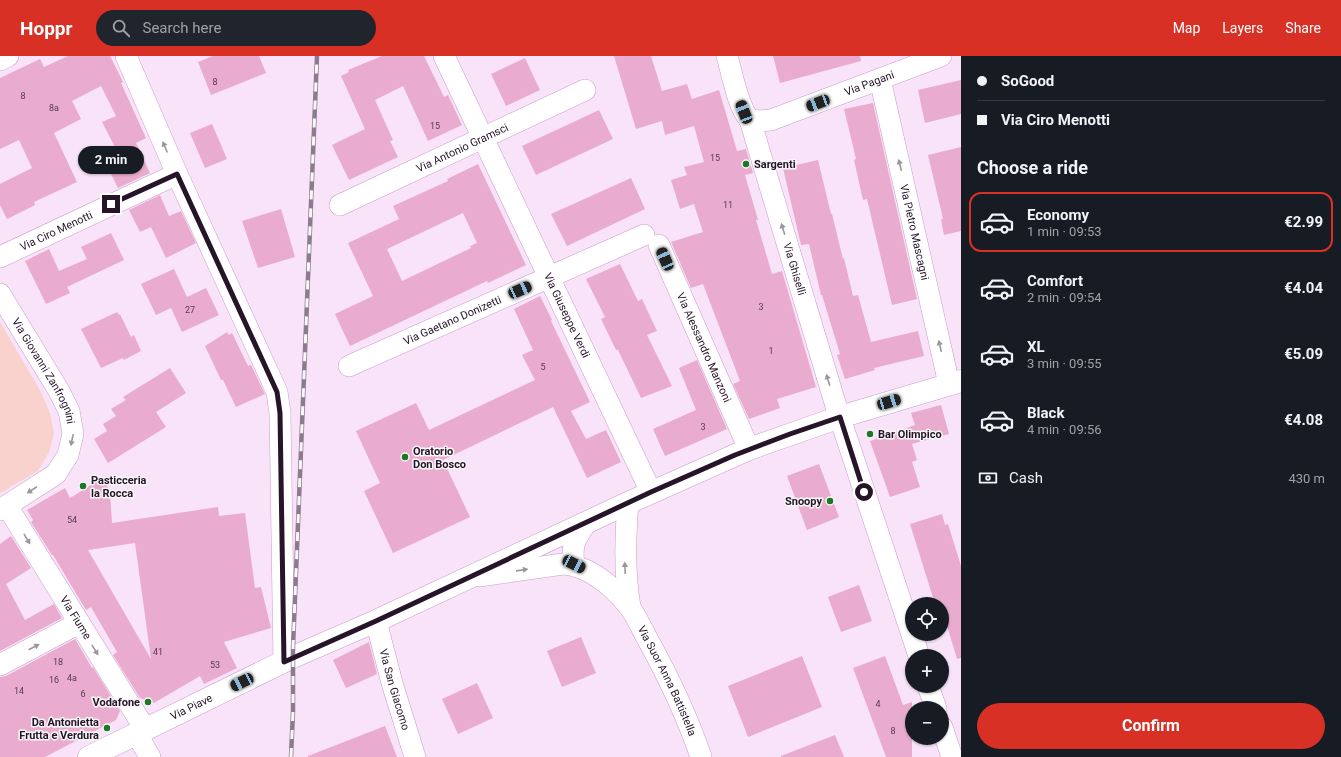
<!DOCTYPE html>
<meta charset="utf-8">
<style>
:root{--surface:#171b24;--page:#20242c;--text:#f1f3f6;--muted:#9ea1a6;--line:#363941;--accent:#d93025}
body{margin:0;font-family:Roboto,sans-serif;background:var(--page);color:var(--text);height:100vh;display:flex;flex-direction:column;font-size:15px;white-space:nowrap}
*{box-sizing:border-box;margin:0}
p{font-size:13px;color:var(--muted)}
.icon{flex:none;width:22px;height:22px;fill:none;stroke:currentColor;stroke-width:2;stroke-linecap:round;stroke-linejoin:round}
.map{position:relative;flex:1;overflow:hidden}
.details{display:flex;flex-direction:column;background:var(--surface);width:380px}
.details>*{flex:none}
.banner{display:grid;align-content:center;height:88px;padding:0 16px;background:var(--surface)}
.fabs{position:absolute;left:905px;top:541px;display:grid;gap:8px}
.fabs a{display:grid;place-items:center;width:44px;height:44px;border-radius:50%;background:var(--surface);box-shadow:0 1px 3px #0004;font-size:20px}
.end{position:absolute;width:18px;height:18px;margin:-9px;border:5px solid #261428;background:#fff;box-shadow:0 0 0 2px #fff}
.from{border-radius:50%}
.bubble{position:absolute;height:28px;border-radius:14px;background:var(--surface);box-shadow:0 1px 3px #0004;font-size:13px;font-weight:700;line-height:28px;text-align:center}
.car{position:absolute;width:12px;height:24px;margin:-12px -6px;border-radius:5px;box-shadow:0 0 3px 1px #0007;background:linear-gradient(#222 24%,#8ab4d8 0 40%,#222 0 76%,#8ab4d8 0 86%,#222 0)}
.banner b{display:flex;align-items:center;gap:14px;height:38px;font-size:15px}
.banner b+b{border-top:1px solid var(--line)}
.banner i{width:10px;height:10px;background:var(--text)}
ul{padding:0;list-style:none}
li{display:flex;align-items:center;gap:12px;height:60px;margin:0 8px 6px;padding:0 8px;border:2px solid transparent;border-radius:12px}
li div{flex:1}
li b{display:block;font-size:15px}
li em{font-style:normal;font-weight:700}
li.active{border-color:var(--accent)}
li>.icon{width:36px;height:36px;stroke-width:1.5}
h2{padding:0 16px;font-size:18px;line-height:48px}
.pay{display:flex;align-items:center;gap:10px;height:44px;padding:0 16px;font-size:15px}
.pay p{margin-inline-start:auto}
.action{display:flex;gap:8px;margin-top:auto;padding:8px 16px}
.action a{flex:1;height:46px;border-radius:24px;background:var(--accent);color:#fff;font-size:16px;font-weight:700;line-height:46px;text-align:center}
header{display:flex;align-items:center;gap:24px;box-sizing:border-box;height:56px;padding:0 20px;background:var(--accent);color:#fff}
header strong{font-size:19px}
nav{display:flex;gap:22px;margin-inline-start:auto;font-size:14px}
.search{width:280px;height:36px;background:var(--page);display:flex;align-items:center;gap:10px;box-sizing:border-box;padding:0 14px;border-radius:22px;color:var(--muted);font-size:15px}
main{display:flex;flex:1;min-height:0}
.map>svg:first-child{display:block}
</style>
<header>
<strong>Hoppr</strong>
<div class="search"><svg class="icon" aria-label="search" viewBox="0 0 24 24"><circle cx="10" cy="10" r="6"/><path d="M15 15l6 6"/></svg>Search here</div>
<nav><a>Map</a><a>Layers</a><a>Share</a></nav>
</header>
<main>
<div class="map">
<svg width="961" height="701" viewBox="0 0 961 701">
<rect width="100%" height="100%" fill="#f8e3f9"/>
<path fill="#f9d1cd" d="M0,266L41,336L50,357L54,378L49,396L38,415L0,437Z"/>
<path fill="#e9acce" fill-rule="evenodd" d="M68,0H110L123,26L121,27L146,82L136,87L150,117L118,132L102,100L116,93L102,66L116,60L101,30L72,45L81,63L54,77L77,126L34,146L35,149L7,163L0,149V128L32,112L19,84L0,93V22L40,3L44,11Z
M213,0H259L266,17L211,39L198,6Z
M382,0H424L444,41L448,39L462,69L428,85L403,30L375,44L393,84L390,85L398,101L349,124L332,89L365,73L341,20L349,16L348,14Z
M614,0H651L662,35L687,28L692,43L719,34L737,95L746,93L753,117L745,119L758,164H756L772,218L782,215L816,331L777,343L780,352L749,363L733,328L740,325L703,228L691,232L671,186L703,176L694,148L680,153L671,124L687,119L684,111L704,106L694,70L665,79L662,65L636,73Z
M773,0H860L861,5L780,27Z
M525,2L540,34L506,50L491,18Z
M961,24V58L925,67L918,34Z
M873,47L917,243L892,249L867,143L863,144L854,104L856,103L844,53Z
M599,54L613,83L536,119L522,90Z
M212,68L227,103L205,112L190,77Z
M961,91V175L944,179L941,163H943L928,99Z
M818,104L831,158H832L843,203L844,202L853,240L858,239L871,286L918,275L924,300L874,312L875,314L845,323L837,299L840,298L822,239H821L809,188L801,189L783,112Z
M478,108L526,209L488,227L487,225L350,290L335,258L373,240L348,187L399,163L393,150L448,125L447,123ZM463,157L477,187L470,190L471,192L402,225L387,193Z
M631,122L645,153L567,190L551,158Z
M160,139L169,160L181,155L196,187L166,202L151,171L140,176L129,154Z
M281,153L295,201L258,212L242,165Z
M111,177L124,204L67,231L70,237L46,248L25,205L49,193L59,215L87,203L81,191Z
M620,208L638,245L642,243L657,275L647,279L672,330L641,342L618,294H616L601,263L605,261L586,223Z
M174,213L187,241L206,232L219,259L182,276L171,252L156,259L141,228Z
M540,240L552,264L551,265L590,346L571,355L586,383L606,374L621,406L587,422L553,351L443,404L470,461L393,497L364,435L380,427L356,375L416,347L429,374L535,324L522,299L533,294L514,253Z
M117,256L119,259L120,258L131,281L134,279L141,295L124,304L123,302L101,312L81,273Z
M227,276L229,279L232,277L248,310L251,309L265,338L236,351L223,324H221L205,290Z
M697,304L727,373L665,400L653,373L696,354L679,312Z
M170,312L186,337L156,356L166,371L108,407L94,383L107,375L103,368L116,360L111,353L126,344L123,341Z
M941,349L949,378L912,388L917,404L912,406L920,431L890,441L870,385L915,369L911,357Z
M819,408L839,461L807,474L787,420Z
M104,421L110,438L112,467L218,451L219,460L245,457L255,532L261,531L271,572L224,586L237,612L204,628L200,620L154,647L140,642L113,599L117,596L91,551L86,554L53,499H52L31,466L33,464L27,454L65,432L70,442ZM135,487L151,603L88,494Z
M942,458L945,469L948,468L961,510V602L957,603L942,553V548H935L910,468Z
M11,480L31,512L6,528L25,564L54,548L62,562L0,595V488Z
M859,529L872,565L841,576L828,541Z
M581,581L596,617L562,631L547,595Z
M75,583L92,612L93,611L120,655L116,664L45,701H0V621L6,620Z
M369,586L377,618L346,632L333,604Z
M802,600L822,651L748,681L728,630Z
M885,600L903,649L912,646V701H886L853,612Z
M477,627L493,662L458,678L442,643Z
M385,670L397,701H308V700Z
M835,679L844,701H781V700Z"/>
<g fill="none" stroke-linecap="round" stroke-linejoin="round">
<g stroke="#cb9bce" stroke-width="22">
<g id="street">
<path d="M126,0L177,118L277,336L280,357L284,606"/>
<path id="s1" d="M444,0L651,436"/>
<path id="s2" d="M727,0C732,17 738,52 750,64L836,350L919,600"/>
<path d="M0,4L8,0"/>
<path id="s3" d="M880,23L949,328"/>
<path id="s4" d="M750,64L760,65L771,64L941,0"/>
<path id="s5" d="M340,149L585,34"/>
<path id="s6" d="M659,189L749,393"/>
<path id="s7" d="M0,201L177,118"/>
<path id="s8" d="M0,238L59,335L69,355L73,378L68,399L56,418L0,454"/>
<path id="s9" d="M349,310L644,179"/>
<path d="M628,447C625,482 624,516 630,551"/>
<path id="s10" d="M7,450L145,673"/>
<path d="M574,509C571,488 575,483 586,467"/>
<path id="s11" d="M479,520L563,508C589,510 612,530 628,549C636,559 642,573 648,584C669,622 687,660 701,701"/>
<path id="s12" d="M376,565L392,627L415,701"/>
<path d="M0,609L79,567"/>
<path d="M928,630L936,652"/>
<path d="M942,671L952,701"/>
<path d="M136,677L150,701"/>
</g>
</g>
<g stroke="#cb9bce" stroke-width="23">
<g id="secondary">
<path id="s13" d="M89,701L293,601L376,565L628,447L749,393L840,361L961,325"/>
</g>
</g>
<use href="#street" stroke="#fff" stroke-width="21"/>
<use href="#secondary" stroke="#fff" stroke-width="22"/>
<g stroke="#8d7a8f" stroke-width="4.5">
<path id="rail" d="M291,701L293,655V591L317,0"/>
</g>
<use href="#rail" stroke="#f8f8f8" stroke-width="3" stroke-dasharray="9" stroke-linecap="butt"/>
</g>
<defs><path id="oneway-solid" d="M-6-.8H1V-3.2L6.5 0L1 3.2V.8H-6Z"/></defs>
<g fill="#9d959e">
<use href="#oneway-solid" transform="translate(165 91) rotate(-113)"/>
<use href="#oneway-solid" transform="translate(900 109) rotate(-103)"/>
<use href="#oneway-solid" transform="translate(783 173) rotate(-107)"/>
<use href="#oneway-solid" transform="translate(940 290) rotate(-103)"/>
<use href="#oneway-solid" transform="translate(828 324) rotate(-107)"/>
<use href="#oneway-solid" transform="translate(72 384) rotate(102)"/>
<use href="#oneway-solid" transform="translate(32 434) rotate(147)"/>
<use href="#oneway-solid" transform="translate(27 483) rotate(59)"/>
<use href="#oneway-solid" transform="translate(625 512) rotate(-92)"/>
<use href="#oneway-solid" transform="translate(522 514) rotate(-8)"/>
<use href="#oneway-solid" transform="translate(34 591) rotate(-28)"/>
<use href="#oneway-solid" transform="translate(95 594) rotate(58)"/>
</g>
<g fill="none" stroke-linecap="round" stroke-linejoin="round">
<path stroke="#261428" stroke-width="5" d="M111,148L177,118L277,336L280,357L284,606L376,565L651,436L735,399L790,378L840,361L864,436"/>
</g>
<g fill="#1d7725" stroke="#f8f8f8" stroke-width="1.5">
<circle cx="746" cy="108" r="4"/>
<circle cx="870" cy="378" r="4"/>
<circle cx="405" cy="401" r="4"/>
<circle cx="83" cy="430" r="4"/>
<circle cx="830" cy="445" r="4"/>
<circle cx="148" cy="646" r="4"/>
<circle cx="107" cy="672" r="4"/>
</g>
<g text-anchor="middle" stroke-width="3" stroke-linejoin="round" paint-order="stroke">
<g font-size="9" fill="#573a52">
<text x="215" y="29">8</text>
<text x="23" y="43">8</text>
<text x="54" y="55">8a</text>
<text x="435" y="73">15</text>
<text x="715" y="105">15</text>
<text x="728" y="152">11</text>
<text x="761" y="254">3</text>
<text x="190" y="257">27</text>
<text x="771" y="298">1</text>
<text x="543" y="314">5</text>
<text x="703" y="374">3</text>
<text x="72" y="467">54</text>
<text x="158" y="599">41</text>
<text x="58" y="609">18</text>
<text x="215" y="612">53</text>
<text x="72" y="625">4a</text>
<text x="54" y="627">16</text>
<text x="19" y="638">14</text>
<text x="83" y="641">6</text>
<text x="878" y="651">4</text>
<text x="893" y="678">8</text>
</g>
<g font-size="11" fill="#261428" stroke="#f8f8f8">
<text dy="4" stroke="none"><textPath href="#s4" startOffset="126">Via Pagani</textPath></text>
<text dy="4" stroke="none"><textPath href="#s5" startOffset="135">Via Antonio Gramsci</textPath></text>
<text dy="4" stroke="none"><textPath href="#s7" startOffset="62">Via Ciro Menotti</textPath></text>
<text dy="4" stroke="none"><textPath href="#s3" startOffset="157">Via Pietro Mascagni</textPath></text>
<text dy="4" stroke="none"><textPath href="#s2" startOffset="224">Via Ghiselli</textPath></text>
<text dy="4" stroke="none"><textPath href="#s1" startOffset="287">Via Giuseppe Verdi</textPath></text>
<text dy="4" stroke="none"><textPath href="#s9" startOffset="113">Via Gaetano Donizetti</textPath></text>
<text dy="4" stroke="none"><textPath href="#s6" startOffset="112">Via Alessandro Manzoni</textPath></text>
<text dy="4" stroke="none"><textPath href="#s8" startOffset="89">Via Giovanni Zanfrognini</textPath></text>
<text dy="4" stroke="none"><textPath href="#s10" startOffset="131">Via Fiume</textPath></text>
<text dy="4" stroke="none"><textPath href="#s11" startOffset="249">Via Suor Anna Battistella</textPath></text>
<text dy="4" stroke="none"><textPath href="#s12" startOffset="71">Via San Giacomo</textPath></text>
<text dy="4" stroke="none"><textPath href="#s13" startOffset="114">Via Piave</textPath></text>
</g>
<g font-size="11" font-weight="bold" fill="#261428" stroke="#f8f8f8" text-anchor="start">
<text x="754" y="112">Sargenti</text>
<text x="878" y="382">Bar Olimpico</text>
<text x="413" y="399">Oratorio<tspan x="413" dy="13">Don Bosco</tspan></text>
<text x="91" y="428">Pasticceria<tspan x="91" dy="13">la Rocca</tspan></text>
<text x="822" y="449" text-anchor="end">Snoopy</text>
<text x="140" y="650" text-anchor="end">Vodafone</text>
<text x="99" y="670" text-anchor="end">Da Antonietta<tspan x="99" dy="13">Frutta e Verdura</tspan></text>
</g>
</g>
</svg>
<div class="fabs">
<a><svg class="icon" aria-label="locate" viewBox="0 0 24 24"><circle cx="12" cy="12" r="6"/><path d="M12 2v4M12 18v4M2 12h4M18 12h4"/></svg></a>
<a>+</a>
<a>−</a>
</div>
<i class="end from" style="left:864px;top:436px"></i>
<i class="end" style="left:111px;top:148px"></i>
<div class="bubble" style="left:78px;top:90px;width:66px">2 min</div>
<i class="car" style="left:818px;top:47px;rotate:249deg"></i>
<i class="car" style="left:744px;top:56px;rotate:339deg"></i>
<i class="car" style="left:665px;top:203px;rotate:336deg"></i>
<i class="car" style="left:520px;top:234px;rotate:66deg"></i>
<i class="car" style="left:889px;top:346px;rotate:73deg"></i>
<i class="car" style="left:574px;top:508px;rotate:116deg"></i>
<i class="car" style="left:242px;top:626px;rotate:244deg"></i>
</div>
<section class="details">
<div class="banner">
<b><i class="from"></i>SoGood</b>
<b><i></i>Via Ciro Menotti</b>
</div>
<h2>Choose a ride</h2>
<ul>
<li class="active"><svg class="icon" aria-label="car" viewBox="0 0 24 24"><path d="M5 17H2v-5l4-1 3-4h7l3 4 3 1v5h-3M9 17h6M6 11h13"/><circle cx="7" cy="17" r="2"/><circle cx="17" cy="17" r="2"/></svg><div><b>Economy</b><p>1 min · 09:53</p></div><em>€2.99</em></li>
<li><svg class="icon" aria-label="car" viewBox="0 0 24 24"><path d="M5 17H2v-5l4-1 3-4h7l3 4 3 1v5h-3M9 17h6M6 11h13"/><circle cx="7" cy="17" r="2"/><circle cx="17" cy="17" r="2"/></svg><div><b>Comfort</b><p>2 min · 09:54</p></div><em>€4.04</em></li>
<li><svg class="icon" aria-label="car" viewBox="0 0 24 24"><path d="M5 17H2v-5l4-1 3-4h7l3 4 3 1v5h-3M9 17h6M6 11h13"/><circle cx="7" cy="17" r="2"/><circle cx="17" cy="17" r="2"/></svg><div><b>XL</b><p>3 min · 09:55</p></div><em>€5.09</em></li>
<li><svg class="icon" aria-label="car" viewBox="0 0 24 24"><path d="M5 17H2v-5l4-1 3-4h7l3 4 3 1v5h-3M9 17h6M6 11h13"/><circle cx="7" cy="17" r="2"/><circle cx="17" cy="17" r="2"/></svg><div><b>Black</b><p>4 min · 09:56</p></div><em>€4.08</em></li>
</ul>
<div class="pay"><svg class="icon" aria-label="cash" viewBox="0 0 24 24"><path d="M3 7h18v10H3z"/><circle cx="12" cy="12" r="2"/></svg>Cash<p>430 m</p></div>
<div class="action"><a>Confirm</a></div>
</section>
</main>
